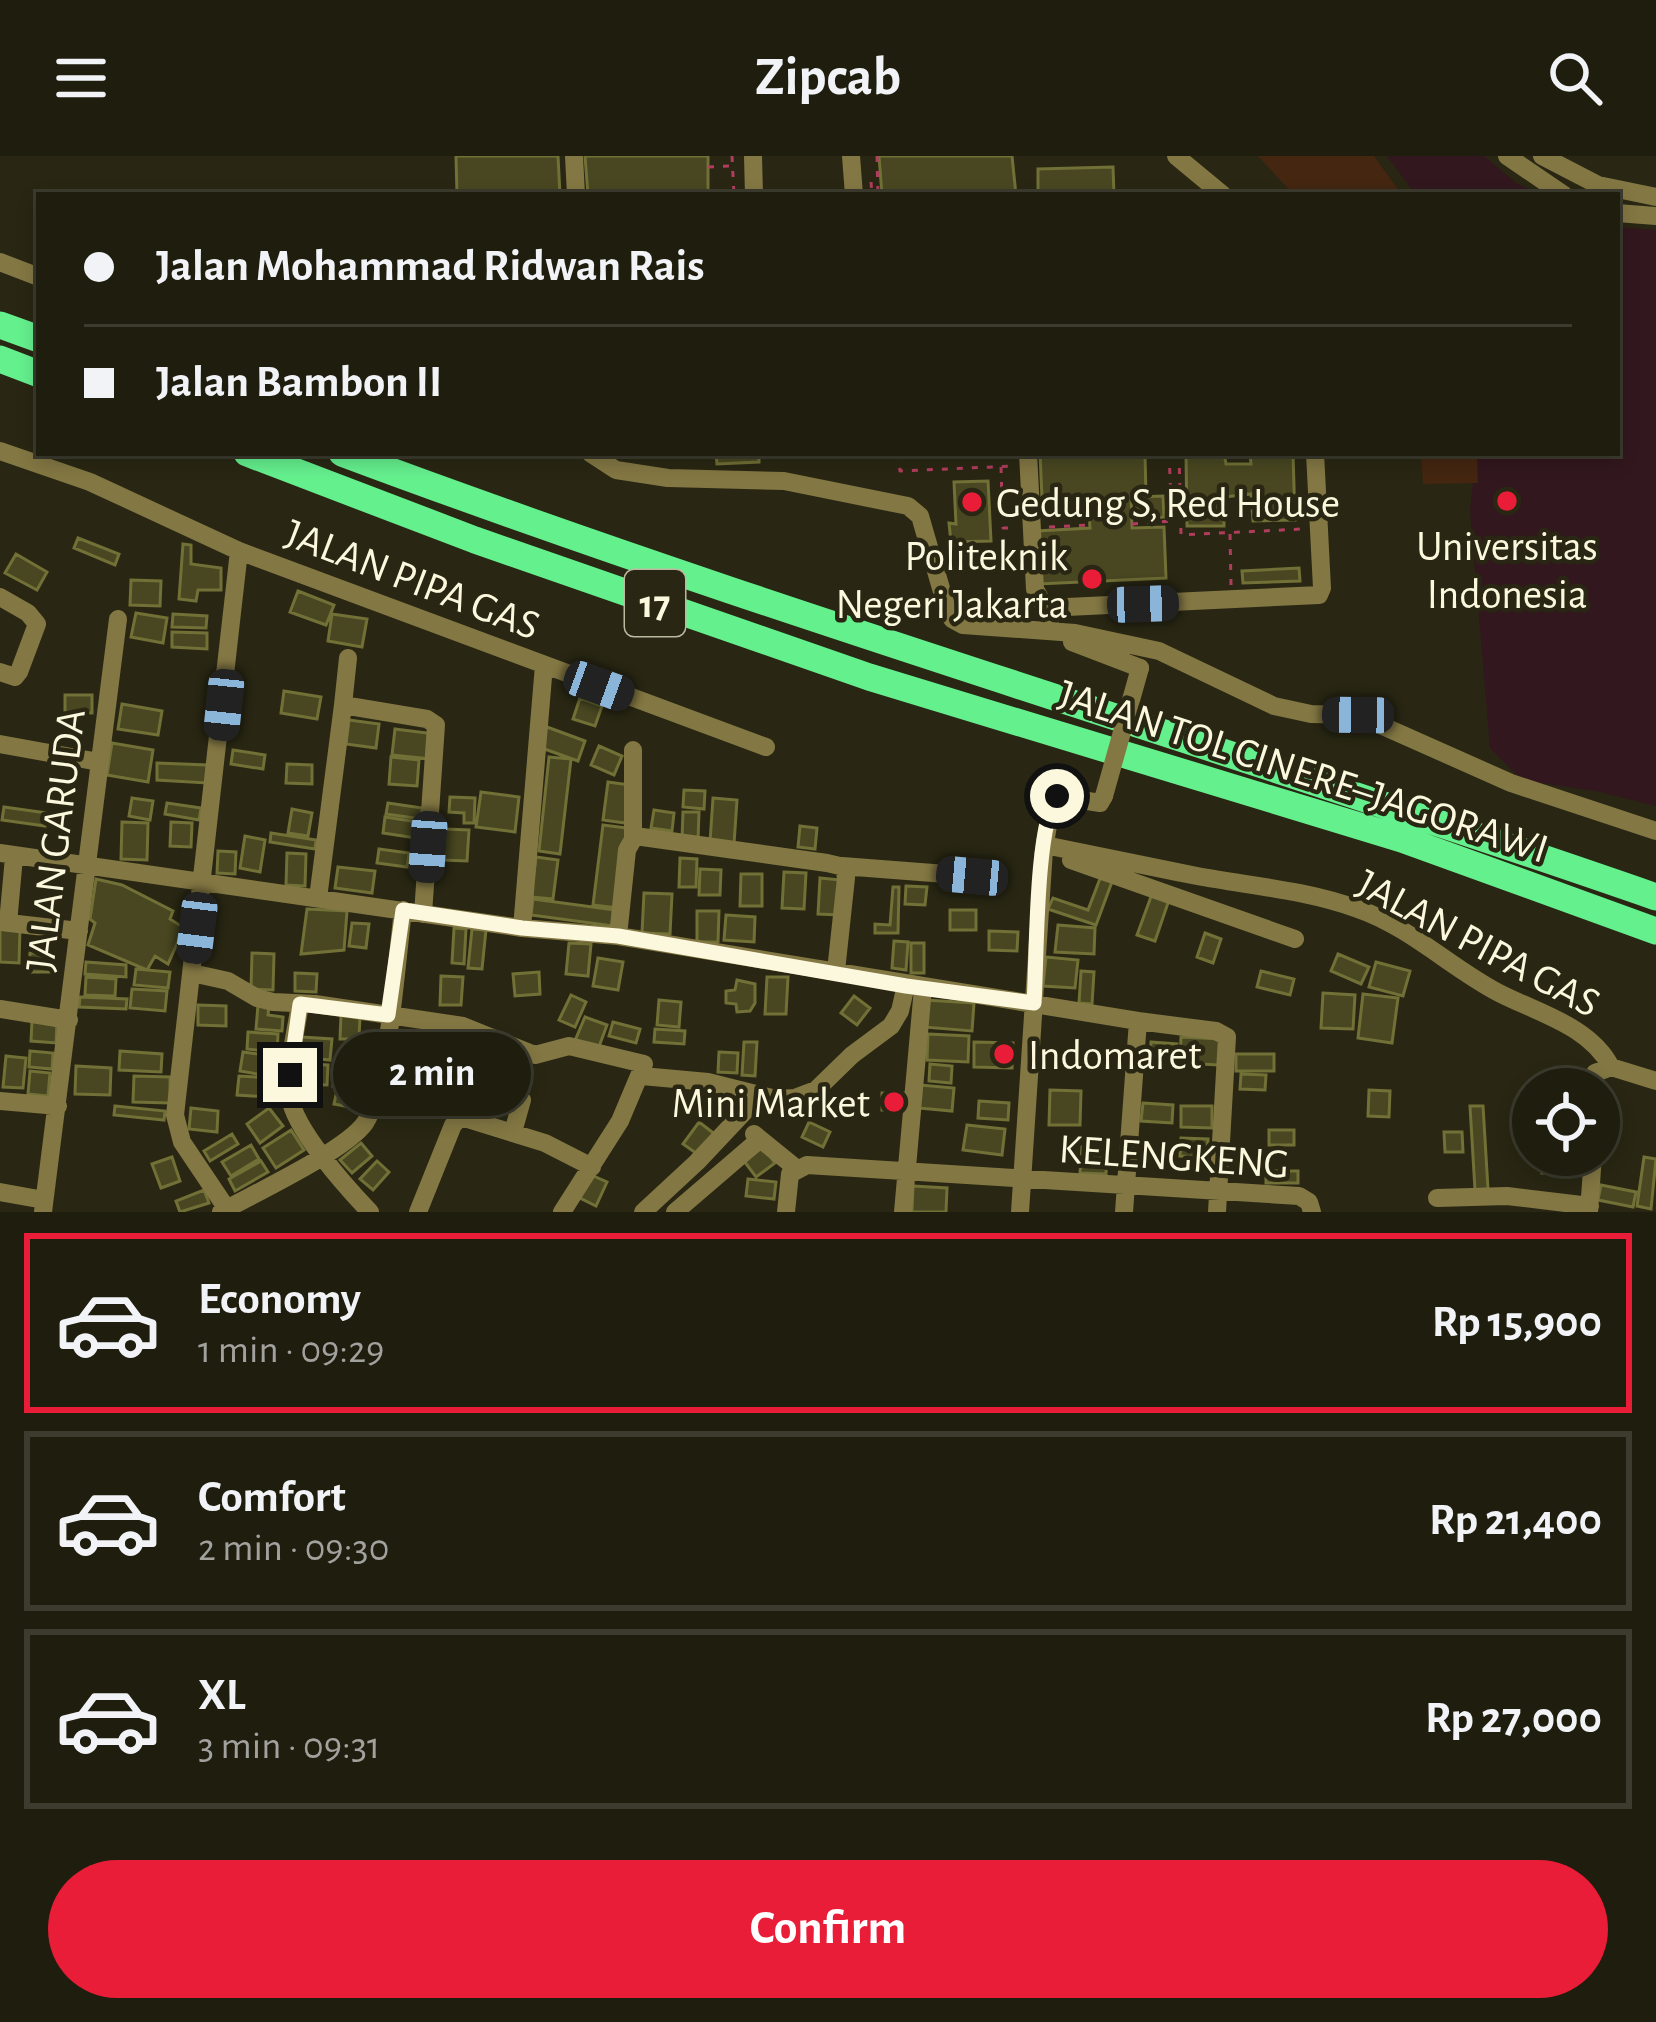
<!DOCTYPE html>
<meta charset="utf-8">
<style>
:root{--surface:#1f1d0e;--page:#272617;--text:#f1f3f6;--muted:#a1a29e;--line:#3c3b2e;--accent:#e91d37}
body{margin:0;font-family:"Alegreya Sans",sans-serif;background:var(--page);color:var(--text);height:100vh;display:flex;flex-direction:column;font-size:45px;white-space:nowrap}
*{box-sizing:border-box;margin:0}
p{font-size:39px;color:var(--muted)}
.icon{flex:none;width:66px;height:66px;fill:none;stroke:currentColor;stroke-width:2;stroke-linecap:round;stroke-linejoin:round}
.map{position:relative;height:1056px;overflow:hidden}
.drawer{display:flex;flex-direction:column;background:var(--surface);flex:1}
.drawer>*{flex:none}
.guide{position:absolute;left:36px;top:36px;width:1584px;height:264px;border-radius:0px;box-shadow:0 6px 18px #0003,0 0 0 3px var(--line);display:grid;align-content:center;height:264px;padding:0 48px;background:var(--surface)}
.tools{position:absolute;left:1512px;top:912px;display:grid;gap:24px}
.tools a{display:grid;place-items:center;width:108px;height:108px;border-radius:50%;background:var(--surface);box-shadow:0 6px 18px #0003,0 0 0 3px var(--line);font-size:60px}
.end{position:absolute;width:54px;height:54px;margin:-27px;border:15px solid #fcf8de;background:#111;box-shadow:0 0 0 6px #111}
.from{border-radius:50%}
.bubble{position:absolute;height:84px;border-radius:42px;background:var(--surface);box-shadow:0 6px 18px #0003,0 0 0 3px var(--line);font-size:39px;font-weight:600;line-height:84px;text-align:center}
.car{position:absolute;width:36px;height:72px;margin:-36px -18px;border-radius:15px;box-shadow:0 0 9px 3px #0007;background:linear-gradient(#222 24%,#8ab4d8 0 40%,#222 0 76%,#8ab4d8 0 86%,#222 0)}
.guide b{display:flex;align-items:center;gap:42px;height:114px;font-size:45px}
.guide b+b{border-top:3px solid var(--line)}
.guide i{width:30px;height:30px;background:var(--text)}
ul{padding:21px 0 0;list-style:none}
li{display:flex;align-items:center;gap:36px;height:180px;margin:0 24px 18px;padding:0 24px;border:6px solid var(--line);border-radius:0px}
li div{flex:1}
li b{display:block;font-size:45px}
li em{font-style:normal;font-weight:600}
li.on{border-color:var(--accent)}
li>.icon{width:108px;height:108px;stroke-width:1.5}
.cta{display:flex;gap:24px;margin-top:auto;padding:24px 48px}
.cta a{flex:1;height:138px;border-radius:72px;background:var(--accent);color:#fff;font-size:48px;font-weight:600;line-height:138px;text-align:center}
header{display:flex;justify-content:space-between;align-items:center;height:156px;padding:0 48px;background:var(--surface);font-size:54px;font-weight:600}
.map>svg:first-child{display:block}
</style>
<header><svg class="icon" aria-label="menu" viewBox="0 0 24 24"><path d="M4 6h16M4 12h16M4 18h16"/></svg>Zipcab<svg class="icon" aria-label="search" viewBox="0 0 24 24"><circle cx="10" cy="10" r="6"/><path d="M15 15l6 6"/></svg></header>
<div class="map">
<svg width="1656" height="1056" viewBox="0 0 1656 1056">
<rect width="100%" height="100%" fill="#292713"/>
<path fill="#32171e" d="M1387,0H1484L1516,27L1542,39H1416Z
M1617,71L1656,74V650L1600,636L1522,624L1490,592L1470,354L1476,297H1617Z"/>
<path fill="#442611" d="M1258,0H1374L1402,39H1294Z
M1421,297H1477L1478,327L1423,328Z"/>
<path fill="#484721" stroke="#717036" stroke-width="3" d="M456,0H558L560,39H457Z
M585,0H708V36L588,39Z
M879,0H1012L1016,39H882Z
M1113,11L1114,39H1038V13Z
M716,297H759V306L717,308Z
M1040,297H1145L1146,340H1131L1132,372L1164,371L1166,422L1039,428L1037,375L1090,372L1088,342L1042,343Z
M1186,297H1224L1226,308H1251L1250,297H1293L1295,364L1253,365L1251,338L1224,341V370H1187Z
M988,325L991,385L951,386L949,367L956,368L954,326Z
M1163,340L1164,361L1138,362L1136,341Z
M78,382L119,398L115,409L74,392Z
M183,388L191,389V408L221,412V434H198L196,445L179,443Z
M16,398L47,416L37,434L5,417Z
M1299,412L1300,425L1243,427L1242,415Z
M131,424L161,425L160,450L130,449Z
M298,435L334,449L326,469L290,456Z
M136,457L167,462L163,487L131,481Z
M173,458L207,460L206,472L172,471Z
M332,458L367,463L362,491L328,485Z
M172,476L207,477V493L172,491Z
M284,535L321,541L317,563L281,557Z
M65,539H92V557L65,556Z
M580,542L602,550L595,570L573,563Z
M122,548L162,555L158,579L118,573Z
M349,564L379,568L376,592L346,588Z
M547,571L585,585L578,605L539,591Z
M395,573L435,578L431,603L392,599Z
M112,587L153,594L148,626L107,619Z
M599,590L622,600L614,619L591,609Z
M233,594L265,599L263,613L231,608Z
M391,601L419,604L417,630L389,628Z
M549,601L571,603L560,698L539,695Z
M157,607L207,609V627L157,624Z
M287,608L312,609V628L286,627Z
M608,626L630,629L625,667L603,664Z
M684,634L705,635L704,653L683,651Z
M481,636L519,641L515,676L476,671Z
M450,641L475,642L474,667H464V657L449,656Z
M132,642L153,645L150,664L129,660Z
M713,642L737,644L734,688L710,686Z
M167,647L201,652L199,664L165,658Z
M388,647L422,652L421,663L386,658Z
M4,651L47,657L45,670L2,664Z
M292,653L312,657L308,680L288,677Z
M654,654L674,657L672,675L651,672Z
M683,656H699L698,684L682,683Z
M385,661L418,666L416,682L383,677Z
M122,666L148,667L147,704L121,703Z
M171,666L192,667L191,691L170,690Z
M603,669L627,672L618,752L593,749Z
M800,670L817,672L815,693L798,691Z
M444,673L469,674L467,705L442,704Z
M271,677L316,684L315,693L270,686Z
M245,680L265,684L260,716L240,712Z
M379,693L409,697L407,711L377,707Z
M218,695L236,696L235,718L217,717Z
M287,697L306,698L305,730L286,729Z
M536,701L558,704L553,743L531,741Z
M680,702L697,703L696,731H679Z
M338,711L375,715L372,737L335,732Z
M700,713L721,714L720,739H699Z
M784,716L806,717L804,753L782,752Z
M741,718H762V750H740Z
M1101,720L1113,723L1096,769L1048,753L1053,742L1088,754Z
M820,722L841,724L839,759L818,758Z
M96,723L122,729L173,755L170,763L184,772L168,808L155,800L147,814L88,789L95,767L90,763Z
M906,730L927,731L925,749L905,748Z
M893,731H899L898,777H875V768L890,769Z
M644,737L672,738L670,778L642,777Z
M1152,738L1169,744L1155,785L1137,779Z
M533,743L615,754L613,770L531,759Z
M307,753L347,755L344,794L301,798Z
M950,754H976V774H950Z
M697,755H719L718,786H697Z
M726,759L755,761L754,786L724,784Z
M352,767L369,768L366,792L349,790Z
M1058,769L1095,772L1094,798L1055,796Z
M0,772L20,773L19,807L0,806Z
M454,772L466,773L464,808L452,807Z
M472,773L486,774L482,813L468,812Z
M989,775L1018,776L1017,795L989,794Z
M1205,777L1221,783L1213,807L1197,801Z
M894,785L908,786L906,814L892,812Z
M569,787L591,788L588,820L566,818Z
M911,787H924V817H911Z
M30,797H55V816H29Z
M252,797L274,798L273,834L251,833Z
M1338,798L1369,811L1361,828L1331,815Z
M1046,801L1078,804L1075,832L1043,830Z
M598,802L623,806L618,834L593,830Z
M86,806L126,809V821L85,818Z
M1376,806L1410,815L1403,840L1369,831Z
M136,813L170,816L168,832L134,829Z
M1081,815L1094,816L1092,848L1079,847Z
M1261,815L1294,823L1290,839L1257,831Z
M539,816L540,838L515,840L513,818Z
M295,817L317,818L316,836L295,835Z
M441,820L463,821L461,849H440Z
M86,821L116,823L115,840L85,839Z
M767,821H788L786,858H765Z
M737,824L755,828V847L750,855L737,856L736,848L726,847V835L735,834Z
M132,833L167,835L165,855L130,852Z
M1323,837L1355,839L1353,873L1321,872Z
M1363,838L1398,842L1392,887L1358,882Z
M571,839L586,846L575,871L559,864Z
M854,840L870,852L857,869L841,857Z
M80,841L127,843L126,853L79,851Z
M659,844L681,846L679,871L657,869Z
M925,844L974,847L972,875L923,871Z
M198,849L226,850V870L198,869Z
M258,849H269L268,859L283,861L282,875L256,873Z
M341,859L360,860L359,883H340Z
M585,861L607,869L597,896L574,887Z
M32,865L57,866L56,887L31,885Z
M613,866L640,873L636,887L609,880Z
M457,873L483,884L474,905L448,895Z
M655,873L685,875L684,888L654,886Z
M248,876L278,878L277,896L247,893Z
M928,878L969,880L968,906L927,904Z
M301,881L332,883L330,904L299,901Z
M1181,881L1221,883L1219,909L1180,907Z
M744,886H757L755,920L742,919Z
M974,886L1013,887L1012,912L974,911Z
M1151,886L1177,888L1176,902L1150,900Z
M30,895L53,897L52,913L29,911Z
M120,895L162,898L161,916L119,914Z
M243,896L266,899L263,919L240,915Z
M719,896L738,897L737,917L718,916Z
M1236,898H1274V915H1236Z
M6,900L26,902L23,932L3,931Z
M304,908L328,909L327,929L303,928Z
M930,908L952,910L951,927L929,925Z
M76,910L111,912L110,939L75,938Z
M335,911L361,912L359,932L333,930Z
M30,915L50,917L48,940L28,938Z
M1241,918L1266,919L1265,934L1240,933Z
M476,919L498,924L492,943L471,937Z
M134,920L170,921V947L133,946Z
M239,920L270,922L269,941L237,939Z
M920,929L954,932L952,955L918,952Z
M337,934L362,939L360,953L334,948Z
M1050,934L1081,935L1080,969H1049Z
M1369,934L1390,935L1389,961L1368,960Z
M882,937H907V954H882Z
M979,945L1009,947L1008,964L978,962Z
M1143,947L1173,949L1172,967L1141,965Z
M115,950L165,955L164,964L114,959Z
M1181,950H1212V972L1181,971Z
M1470,950H1483L1488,1033L1475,1034Z
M191,952L218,955L217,976L189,973Z
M269,952L283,970L260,987L247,968Z
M699,966L716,979L700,1000L683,988Z
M809,966L830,976L823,991L802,981Z
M967,969L1005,973L1002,999L963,994Z
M291,974L304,994L276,1012L263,992Z
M1269,974H1294V989H1269Z
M1444,976H1462L1463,996H1445Z
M232,978L238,988L210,1005L204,995Z
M1181,982L1208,983L1207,1002L1180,1000Z
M361,987L372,1000L352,1017L340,1004Z
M251,989L259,1003L231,1020L222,1006Z
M763,991L775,1007L756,1021L744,1005Z
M1082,991L1107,993L1106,1018L1080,1017Z
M1543,999H1567L1566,1017H1542Z
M172,1001L180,1025L161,1032L152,1008Z
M1644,1001L1656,1003L1651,1053L1637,1050Z
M261,1005L268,1016L235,1035L229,1023Z
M377,1005L389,1016L373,1034L360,1023Z
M1266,1015H1298V1027H1266Z
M589,1018L607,1026L596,1050L578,1041Z
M748,1023L776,1026L774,1043L746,1040Z
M1601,1029L1636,1036L1633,1051L1598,1044Z
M913,1030L947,1032L946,1056H912Z
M204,1034L209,1047L180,1056L176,1045Z"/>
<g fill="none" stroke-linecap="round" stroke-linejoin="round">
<path stroke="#b13d5e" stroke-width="3" stroke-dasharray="6 9" stroke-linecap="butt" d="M732,0L734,39
M877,0L878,39
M708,11L731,10
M871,26L872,39
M681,37V39
M898,297L900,315L1014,310
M1169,297L1172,368
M1179,297L1181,379L1302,373
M1001,311L1003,372H1016
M1132,368L1172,365
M1049,371L1089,369
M1230,378L1231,429"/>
<path stroke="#837743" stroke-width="18" d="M574,0L576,39
M753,0L754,39
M851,0L854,39
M1176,0L1223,39
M1507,0L1564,39
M1542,0L1598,29L1656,41
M1617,57L1656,60
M0,106L39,121
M0,295L90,326L239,395L766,591
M590,297L616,314L668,322L784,325L908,350L920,360L947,453L952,463L963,469L1075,477L1159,495L1274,550L1311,558L1358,559L1511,627L1656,675
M1028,297L1035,433L1051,462
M0,441L28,457L37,468L19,516L15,521L0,516
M1046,452L1319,439L1322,432L1315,297
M1072,486L1140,512
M348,502L343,549L427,563L436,569L423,758
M0,588L99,606
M633,594V681
M1045,689C1095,699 1146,710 1197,720C1251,730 1306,734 1358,753C1410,771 1451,812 1499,837C1538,857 1590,870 1611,911L1656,925
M0,697L522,772L618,780L1138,865
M1071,704L1295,783
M842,710L972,720
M318,742L343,549
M0,766L79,775
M8,767L14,701
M522,772L544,509
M618,780L627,694L635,680L827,707L844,711L846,722L836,815
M192,817L228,825L257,842L273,846L315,848L463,870L535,899L569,890L644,908L620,965L562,1056
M300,848C296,877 286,911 290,941C294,973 347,1032 370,1056
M0,853L69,864
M642,920L708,926L776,943L795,942L816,934L852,899L891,870L900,855L906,829
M1587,933L1595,917L1611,911
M0,945L58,950
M513,976L522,944
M754,978L797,1013
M0,1036L44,1044
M1437,1042L1507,1040L1590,1050
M43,1056L118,463
M221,1056C255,1037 345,995 365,967C388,933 397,801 403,754
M229,1056L182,986L175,959L239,395
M418,1056L453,969L461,961L545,987L592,1011
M643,1056L697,1006L760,939
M675,1056L760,983
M786,1056L790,1018L807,1009L1299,1040L1309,1046L1312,1056
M903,1056L923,832
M1020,1056L1044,694L1051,650L1057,640L1100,647L1104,640
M1124,1056L1138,865L1216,875L1227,881L1217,1056
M1589,1056L1593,999"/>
<path stroke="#65f08e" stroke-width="27" d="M0,169L39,183
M0,203L39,218
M247,297L475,384L869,521L1402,683L1656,775
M342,297C775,459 1220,589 1656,741"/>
<path stroke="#837743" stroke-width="18" d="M1104,640L1140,512"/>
</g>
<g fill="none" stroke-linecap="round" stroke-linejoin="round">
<path stroke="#fcf8de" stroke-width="15" d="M290,919L300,848L388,859L403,754L522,772L618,780L906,830L1034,847C1037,803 1035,671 1057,640"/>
</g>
<g fill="#e91d37" stroke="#292713" stroke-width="4.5">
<circle cx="1507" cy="345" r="12"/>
<circle cx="972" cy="346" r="12"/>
<circle cx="1092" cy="423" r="12"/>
<circle cx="1004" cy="898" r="12"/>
<circle cx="894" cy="946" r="12"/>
</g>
<g text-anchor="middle" stroke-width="9" stroke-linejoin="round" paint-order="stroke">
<rect fill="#292713" stroke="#bdb9a1" stroke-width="3" x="625" y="414" width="60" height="66" rx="9"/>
<g font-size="39" font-weight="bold" fill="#fcf8de">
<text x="655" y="461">17</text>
</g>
<g font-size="42" fill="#fcf8de" stroke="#292713" text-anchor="start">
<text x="996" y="361">Gedung S, Red House</text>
<text x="1507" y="404" text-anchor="middle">Universitas<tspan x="1507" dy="48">Indonesia</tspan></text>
<text x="1068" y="414" text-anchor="end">Politeknik<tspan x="1068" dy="48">Negeri Jakarta</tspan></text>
<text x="1028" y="913">Indomaret</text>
<text x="870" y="961" text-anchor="end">Mini Market</text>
</g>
<g font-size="42" fill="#fcf8de" stroke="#292713">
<text transform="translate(413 422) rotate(21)" y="15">JALAN PIPA GAS</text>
<text transform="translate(1304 614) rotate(18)" y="15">JALAN TOL CINERE–JAGORAWI</text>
<text transform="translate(54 684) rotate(-83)" y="15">JALAN GARUDA</text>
<text transform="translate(1479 786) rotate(28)" y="15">JALAN PIPA GAS</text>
<text transform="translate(1174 999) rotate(4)" y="15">KELENGKENG</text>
</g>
</g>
</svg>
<div class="tools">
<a><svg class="icon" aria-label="locate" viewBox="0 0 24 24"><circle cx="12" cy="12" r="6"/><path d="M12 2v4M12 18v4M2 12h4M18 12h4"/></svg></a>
</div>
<i class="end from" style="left:1057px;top:640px"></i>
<i class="end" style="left:290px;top:919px"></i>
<div class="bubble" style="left:333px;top:876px;width:198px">2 min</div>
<i class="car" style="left:1143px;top:448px;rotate:88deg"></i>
<i class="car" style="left:599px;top:530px;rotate:110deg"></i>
<i class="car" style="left:224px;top:549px;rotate:186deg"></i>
<i class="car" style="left:1358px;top:559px;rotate:271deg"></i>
<i class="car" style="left:428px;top:691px;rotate:184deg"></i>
<i class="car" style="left:972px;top:720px;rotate:275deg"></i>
<i class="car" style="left:197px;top:772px;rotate:187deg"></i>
<div class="guide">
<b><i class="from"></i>Jalan Mohammad Ridwan Rais</b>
<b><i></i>Jalan Bambon II</b>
</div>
</div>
<section class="drawer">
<ul>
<li class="on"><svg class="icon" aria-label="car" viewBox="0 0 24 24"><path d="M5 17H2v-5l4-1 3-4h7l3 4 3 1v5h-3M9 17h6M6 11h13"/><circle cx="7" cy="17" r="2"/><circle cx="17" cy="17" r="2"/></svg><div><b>Economy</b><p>1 min · 09:29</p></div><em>Rp 15,900</em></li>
<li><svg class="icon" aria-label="car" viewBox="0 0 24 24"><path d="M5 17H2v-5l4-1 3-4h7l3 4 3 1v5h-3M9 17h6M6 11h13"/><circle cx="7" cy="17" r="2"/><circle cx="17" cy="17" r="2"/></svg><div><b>Comfort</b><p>2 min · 09:30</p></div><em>Rp 21,400</em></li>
<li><svg class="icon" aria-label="car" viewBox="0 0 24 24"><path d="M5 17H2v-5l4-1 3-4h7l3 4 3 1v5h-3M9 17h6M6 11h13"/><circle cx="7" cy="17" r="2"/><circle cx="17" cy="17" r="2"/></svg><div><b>XL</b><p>3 min · 09:31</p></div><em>Rp 27,000</em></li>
</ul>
<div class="cta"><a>Confirm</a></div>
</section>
